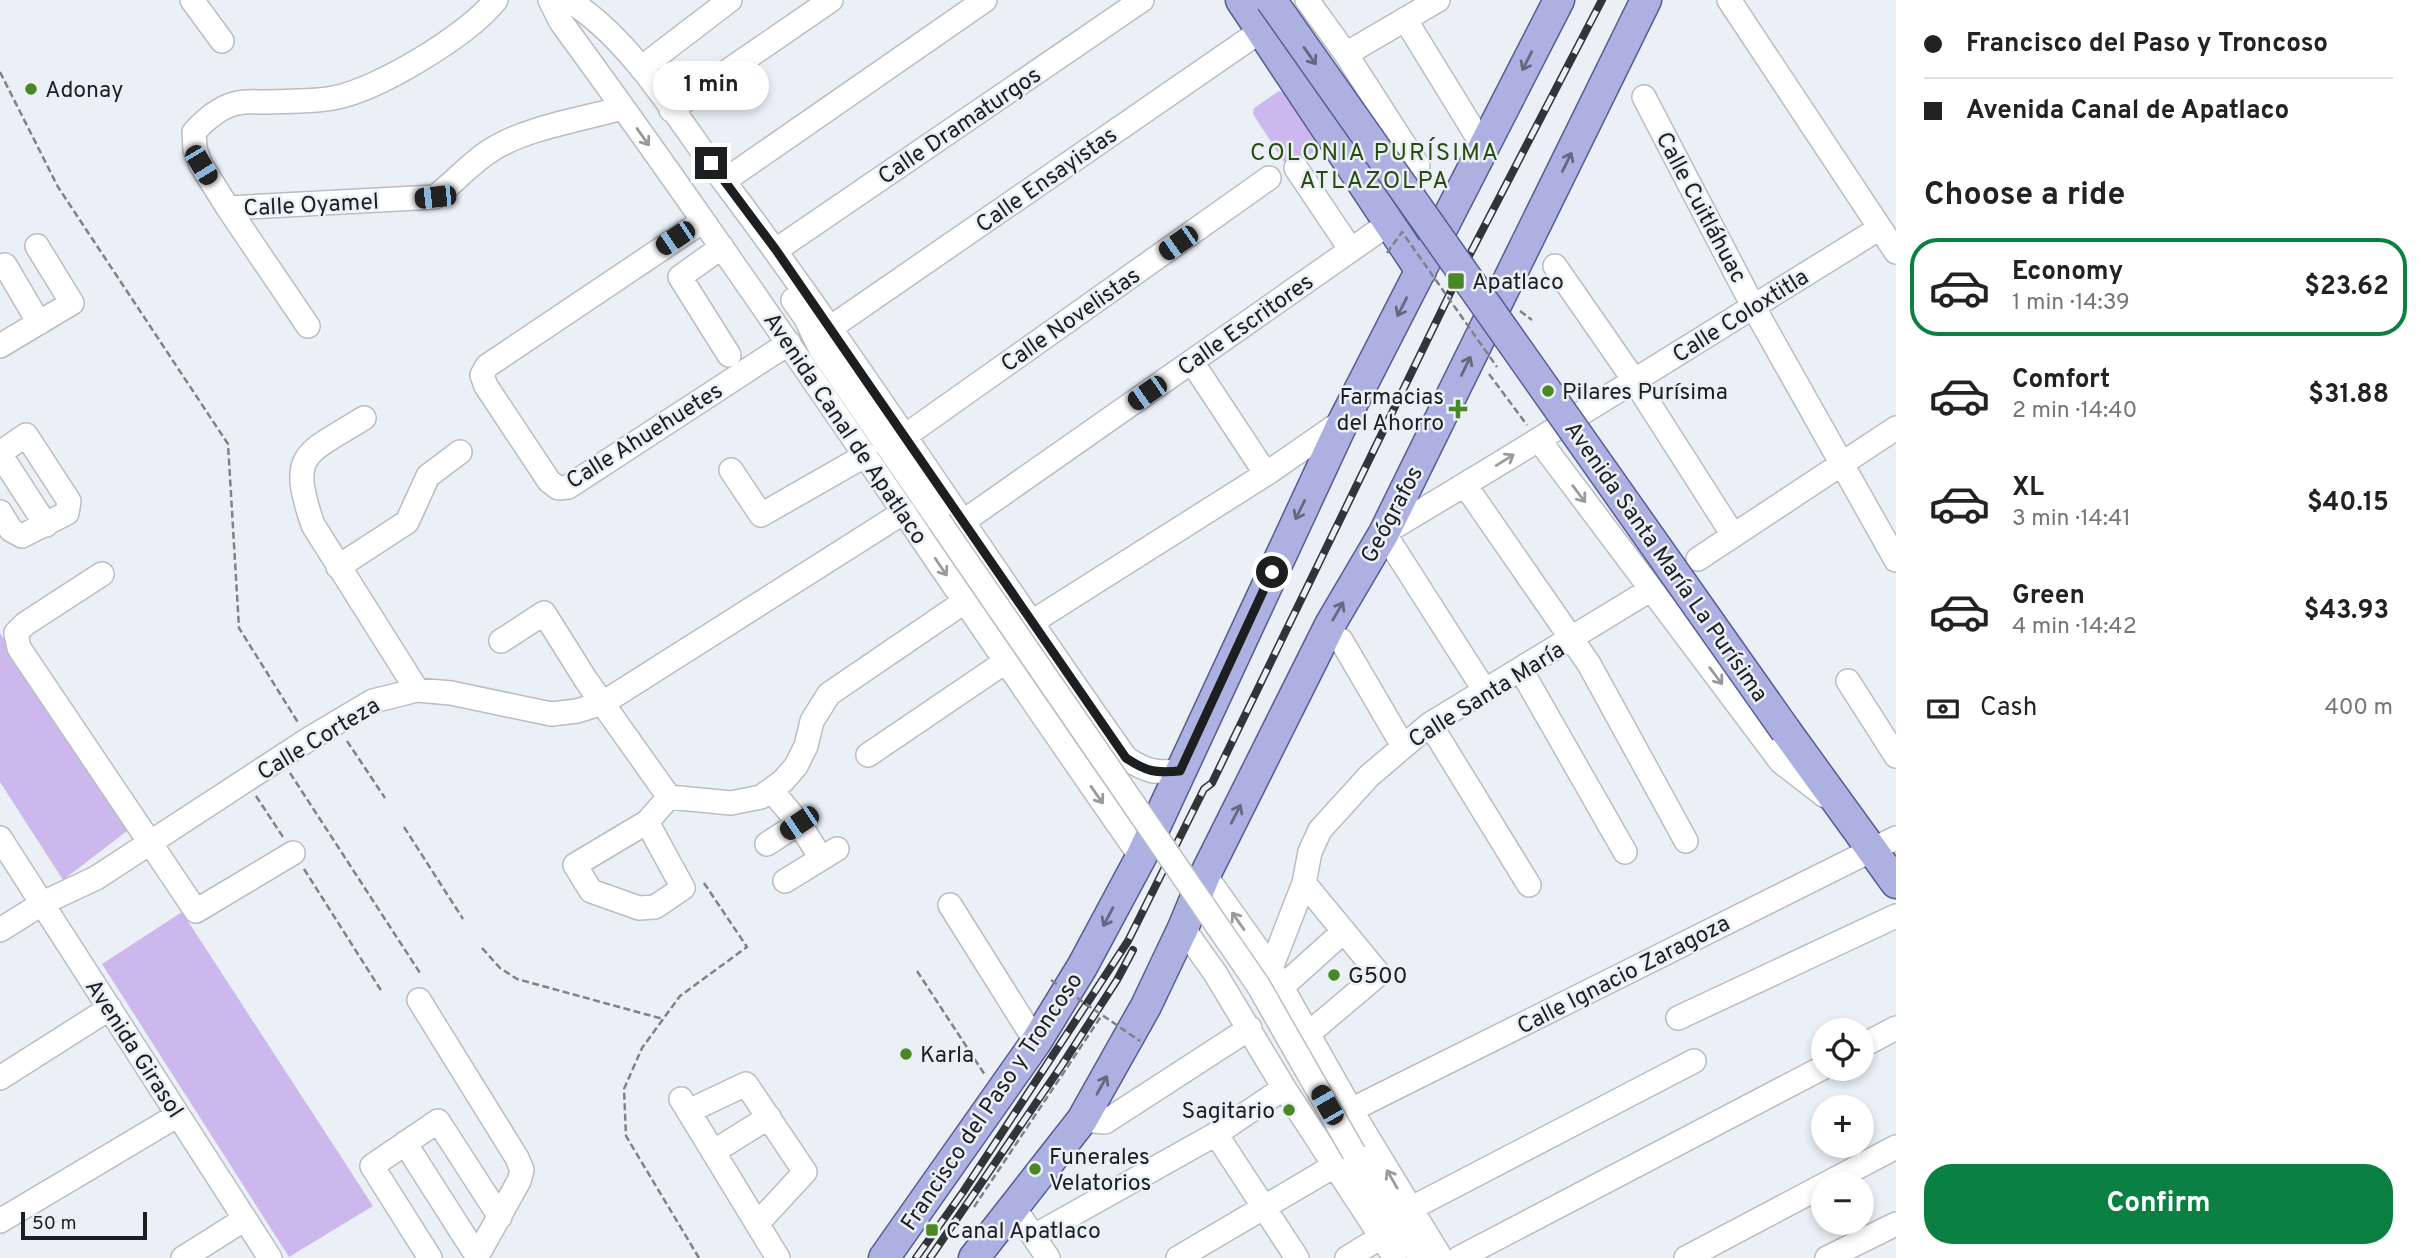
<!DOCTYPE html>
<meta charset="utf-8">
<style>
:root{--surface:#fff;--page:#f6f6f6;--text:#222;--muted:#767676;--line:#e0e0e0;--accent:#0b8043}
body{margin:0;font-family:Overpass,sans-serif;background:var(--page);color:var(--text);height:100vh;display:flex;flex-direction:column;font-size:26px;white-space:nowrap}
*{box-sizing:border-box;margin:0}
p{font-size:23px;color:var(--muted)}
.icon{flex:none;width:38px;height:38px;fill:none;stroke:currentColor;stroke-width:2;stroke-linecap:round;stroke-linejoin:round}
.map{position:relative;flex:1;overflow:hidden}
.drawer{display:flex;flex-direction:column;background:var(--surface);width:525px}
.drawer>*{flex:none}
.hud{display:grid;align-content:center;height:154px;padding:0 28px;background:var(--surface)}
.buttons{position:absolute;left:1811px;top:1018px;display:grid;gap:14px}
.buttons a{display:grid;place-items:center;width:63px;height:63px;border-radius:50%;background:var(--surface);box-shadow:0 4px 10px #0003;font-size:35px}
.scale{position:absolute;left:21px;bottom:18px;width:126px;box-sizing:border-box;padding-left:7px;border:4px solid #1c1e20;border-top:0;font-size:19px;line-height:24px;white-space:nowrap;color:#1c1e20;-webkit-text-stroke:5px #ebf0f7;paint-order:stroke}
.end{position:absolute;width:32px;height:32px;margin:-16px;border:9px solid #1c1e20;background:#fff;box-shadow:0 0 0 4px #fff}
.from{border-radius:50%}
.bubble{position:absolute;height:49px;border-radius:24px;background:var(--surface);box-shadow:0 4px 10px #0003;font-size:23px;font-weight:700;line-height:49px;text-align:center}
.car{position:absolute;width:21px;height:42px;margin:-21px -10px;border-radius:9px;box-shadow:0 0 5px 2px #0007;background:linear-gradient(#222 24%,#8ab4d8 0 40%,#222 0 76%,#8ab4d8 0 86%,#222 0)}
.hud b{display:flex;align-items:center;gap:24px;height:66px;font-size:26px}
.hud b+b{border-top:2px solid var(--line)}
.hud i{width:18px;height:18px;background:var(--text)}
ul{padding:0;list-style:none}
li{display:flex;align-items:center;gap:21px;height:98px;margin:0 14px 10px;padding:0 14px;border:4px solid transparent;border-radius:28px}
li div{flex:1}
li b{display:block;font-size:26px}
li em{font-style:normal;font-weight:700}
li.active{border-color:var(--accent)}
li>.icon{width:63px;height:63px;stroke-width:1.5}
h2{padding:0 28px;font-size:32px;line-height:84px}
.pay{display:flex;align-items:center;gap:18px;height:77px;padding:0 28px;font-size:26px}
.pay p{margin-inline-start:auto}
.primary-button{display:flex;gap:14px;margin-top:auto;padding:14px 28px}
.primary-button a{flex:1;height:80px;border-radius:28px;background:var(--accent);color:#fff;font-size:28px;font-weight:700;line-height:80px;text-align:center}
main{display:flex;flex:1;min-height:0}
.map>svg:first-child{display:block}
</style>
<main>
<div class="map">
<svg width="1896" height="1258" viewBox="0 0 1896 1258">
<rect width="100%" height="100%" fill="#ebf0f7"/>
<path fill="#cdb8ed" d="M1279,91L1284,93L1317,145L1316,151L1291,165H1286L1253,114L1254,108Z
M0,633L127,831L63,880L0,782Z
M182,912L373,1206L289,1257L102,964Z"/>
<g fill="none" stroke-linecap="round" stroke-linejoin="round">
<g stroke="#b8bdc3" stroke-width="26">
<path id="minor" d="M192,0L222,41
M550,0L561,22C761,295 946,579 1141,857
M568,0C631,38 679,121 723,180C864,368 990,567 1126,758C1147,772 1155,773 1180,771
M1307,0L1346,54L1418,166
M1729,0L1896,252
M1405,19L1483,146
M1346,54L1438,0
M641,68L730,0
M1644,97L1753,306L1896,560
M671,110L831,0
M1296,168L1351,250
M724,181L985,0
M228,208L435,197C455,182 471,162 493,149C526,128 583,119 622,108
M703,221L487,366L482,375L486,386L549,481L558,488L568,487L789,343
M722,247L680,277L729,355
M776,250L1142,0
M5,265L39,323
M1555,266L1634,380L1733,535
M793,300L805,317L821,350L939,521
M308,326L228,208L201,165L195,149L194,132C205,120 221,106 238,103C246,101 256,102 264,102C287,101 311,102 333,98C378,90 468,35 496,0
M830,328L1262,30
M0,346L72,303L37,246
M1192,362L1266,474
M364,418C305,455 288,452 313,525L417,690
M905,436L1269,178
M1539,440L1781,762L1825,796
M0,453L26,435L69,501L67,513L22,536L11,530L0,512
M0,454L46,525
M731,470L761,515L866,455
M1465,485L1589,664L1686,841
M964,521L1388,224
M1698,559L1896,428
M338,567L407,522L428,476L460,452
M102,574L25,624L16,633L19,648L196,911L293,853
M1032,622L1266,474L1344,420
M1341,640L1403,746
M501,641L544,613L586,680L669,797L731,803L761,797L783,781L796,766L806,746L812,721L829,694L964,602
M1521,670L1625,852
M1848,681L1896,756
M1485,691L1384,533C1551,434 1715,330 1880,228
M1430,724L1529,885
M868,755L1005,662
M771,790L799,823L821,858
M647,822L683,888L655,907L639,908L591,891L575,865L647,822L669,797
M0,838L270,1258
M767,844L799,823
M1205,875L1271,968L1351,1110L1441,1258
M785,881L837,849
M1304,883L1379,974L1308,1034
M950,905L1036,1042
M1183,928L1215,973L1284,1088L1395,1258
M0,930L43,903L96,878L309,739L373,701L417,690L451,693L551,714L577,711L603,703L904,512
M1271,968L1304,883L1310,852L1320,830L1369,776L1430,724L1650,590
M1282,987L1344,931
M419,1000L517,1158L522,1170L519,1181L476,1258
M1678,1018L1896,916
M1862,1046L1896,1028
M0,1078L110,1008
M681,1099L778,1258
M1351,1110L1896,838
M689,1111L746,1084L805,1172L757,1224
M1082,1120L1105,1122L1250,1028
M1216,1134L1297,1258
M405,1143L477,1256
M713,1152L769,1117
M1354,1153L1421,1258
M1824,1185L1896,1147
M1013,1206L1048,1258
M1410,1209L1694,1061
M0,1221L178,1115
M1034,1236L1216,1134L1284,1088
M183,1258L245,1219
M430,1258L372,1166L438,1121L500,1217
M1178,1258L1334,1166
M1347,1258L1381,1237
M1459,1258L1824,1067
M1686,1258L1824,1185
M1827,1258L1896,1224"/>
</g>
<g stroke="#575c92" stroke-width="33">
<path id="major" d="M1241,0L1421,271
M1786,731L1896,883
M884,1258L1036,1042L1082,967L1141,857L1344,420L1559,0
M974,1258L1082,1120L1146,1006L1183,928L1205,875L1331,623L1384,533L1646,0"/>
</g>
<path stroke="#7f8286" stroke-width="2.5" stroke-dasharray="7 3.5" stroke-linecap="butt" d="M0,72L58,187L228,444L239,628L299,724
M1520,311L1532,320
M1489,374L1527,425
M347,741L385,798
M290,773L420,973
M256,796L283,837
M404,827L463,919
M304,869L382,992
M482,948L500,968L517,979L663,1019
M917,971L985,1075
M974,1207L1102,1015
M699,1258L626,1136L624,1089L642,1048L680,996L747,947L704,883"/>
<use href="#minor" stroke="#fff" stroke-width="23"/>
<use href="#major" stroke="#adb1e2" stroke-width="30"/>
<g stroke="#323537" stroke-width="8">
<path id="rail" d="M916,1258L963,1192L1128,941L1204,789L1212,783L1456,281L1602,0
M930,1258L1062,1065L1117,980L1133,950"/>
</g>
<use href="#rail" stroke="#ebf0f7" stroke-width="5" stroke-dasharray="16" stroke-linecap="butt"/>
<g stroke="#b8bdc3" stroke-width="26" stroke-linecap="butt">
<path id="minor-bridge" d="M939,521L1258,985L1354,1153"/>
</g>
<g stroke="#575c92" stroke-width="33" stroke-linecap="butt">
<path id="major-bridge" d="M1271,0L1786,731"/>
</g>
<path stroke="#7f8286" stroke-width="2.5" stroke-dasharray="7 3.5" stroke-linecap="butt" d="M1387,253L1402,232L1497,367
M1051,980L1140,1041"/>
<use href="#minor-bridge" stroke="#fff" stroke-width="23"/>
<use href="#major-bridge" stroke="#adb1e2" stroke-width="30"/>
</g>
<defs><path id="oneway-shaft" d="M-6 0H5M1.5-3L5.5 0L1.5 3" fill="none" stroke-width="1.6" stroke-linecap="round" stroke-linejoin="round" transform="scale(1.75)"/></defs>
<g stroke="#646881">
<use href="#oneway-shaft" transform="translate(1310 56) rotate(55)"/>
<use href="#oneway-shaft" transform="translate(1527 61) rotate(117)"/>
<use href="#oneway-shaft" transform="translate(1567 162) rotate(-64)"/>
<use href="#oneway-shaft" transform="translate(1402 307) rotate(117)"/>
<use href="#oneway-shaft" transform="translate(1466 366) rotate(-64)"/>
<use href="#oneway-shaft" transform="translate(1300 510) rotate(116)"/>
<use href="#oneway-shaft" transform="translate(1338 611) rotate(-60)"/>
<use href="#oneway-shaft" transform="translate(1236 814) rotate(-63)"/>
<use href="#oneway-shaft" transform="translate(1108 917) rotate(118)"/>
<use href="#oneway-shaft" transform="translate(1102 1085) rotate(-61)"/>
</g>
<g stroke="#999a9b">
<use href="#oneway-shaft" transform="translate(643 137) rotate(55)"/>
<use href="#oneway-shaft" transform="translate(1505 460) rotate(-32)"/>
<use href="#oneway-shaft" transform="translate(1579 494) rotate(53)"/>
<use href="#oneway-shaft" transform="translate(941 567) rotate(56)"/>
<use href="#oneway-shaft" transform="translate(1716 676) rotate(53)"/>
<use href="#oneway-shaft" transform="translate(1097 795) rotate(55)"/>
<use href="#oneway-shaft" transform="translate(1238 921) rotate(-125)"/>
<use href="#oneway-shaft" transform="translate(1392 1179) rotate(-120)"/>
</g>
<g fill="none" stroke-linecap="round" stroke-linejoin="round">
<path stroke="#1c1e20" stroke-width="9" d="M711,163L776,250L1126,758C1147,772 1155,773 1180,771L1272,572"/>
</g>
<g fill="#4a8725" stroke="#ebf0f7" stroke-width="2.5">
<circle cx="31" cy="89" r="7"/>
<rect x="1447" y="272" width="18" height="18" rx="3.5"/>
<circle cx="1548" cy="391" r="7"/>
<path d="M1454.5 398.5h7v7h7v7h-7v7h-7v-7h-7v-7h7z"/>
<circle cx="1334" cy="975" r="7"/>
<circle cx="906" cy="1054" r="7"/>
<circle cx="1289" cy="1110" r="7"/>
<circle cx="1035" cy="1169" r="7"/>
<rect x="925" y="1223" width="14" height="14" rx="3.5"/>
</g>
<g text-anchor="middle" stroke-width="5" stroke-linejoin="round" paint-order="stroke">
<g font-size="23" fill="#1c1e20" stroke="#ebf0f7" text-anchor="start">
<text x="45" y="97">Adonay</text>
<text x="1472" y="289">Apatlaco</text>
<text x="1562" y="399">Pilares Purísima</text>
<text x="1444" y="404" text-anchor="end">Farmacias<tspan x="1444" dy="26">del Ahorro</tspan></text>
<text x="1348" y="983">G500</text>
<text x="920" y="1062">Karla</text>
<text x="1275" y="1118" text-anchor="end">Sagitario</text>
<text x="1049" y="1164">Funerales<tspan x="1049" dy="26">Velatorios</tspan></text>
<text x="946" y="1238">Canal Apatlaco</text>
</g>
<g font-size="23" fill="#1c1e20" stroke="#ebf0f7">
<text transform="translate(959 125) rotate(-34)" y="8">Calle Dramaturgos</text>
<text transform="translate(1046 179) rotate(-35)" y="8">Calle Ensayistas</text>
<text transform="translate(311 204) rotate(-3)" y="8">Calle Oyamel</text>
<text transform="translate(1702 207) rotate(62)" y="8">Calle Cuitláhuac</text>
<text transform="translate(1740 315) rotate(-32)" y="8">Calle Coloxtitla</text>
<text transform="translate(1070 319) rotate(-35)" y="8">Calle Novelistas</text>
<text transform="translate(1245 324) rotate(-35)" y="8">Calle Escritores</text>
<text transform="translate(846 428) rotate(56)" y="8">Avenida Canal de Apatlaco</text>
<text transform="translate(644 435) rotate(-32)" y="8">Calle Ahuehuetes</text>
<text transform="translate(1391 514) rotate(-62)" y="8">Geógrafos</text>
<text transform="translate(1667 561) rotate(55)" y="8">Avenida Santa María La Purísima</text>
<text transform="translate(1486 694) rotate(-32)" y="8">Calle Santa María</text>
<text transform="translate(318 738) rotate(-31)" y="8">Calle Corteza</text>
<text transform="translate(1623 974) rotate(-27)" y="8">Calle Ignacio Zaragoza</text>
<text transform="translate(135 1048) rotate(57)" y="8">Avenida Girasol</text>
<text transform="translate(991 1101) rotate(-56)" y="8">Francisco del Paso y Troncoso</text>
</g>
<g font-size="24" letter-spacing="2" fill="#264d0e" stroke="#ebf0f7">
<text x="1375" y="160">COLONIA PURÍSIMA<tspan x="1375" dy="28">ATLAZOLPA</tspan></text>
</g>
</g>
</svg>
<div class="buttons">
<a><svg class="icon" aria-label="locate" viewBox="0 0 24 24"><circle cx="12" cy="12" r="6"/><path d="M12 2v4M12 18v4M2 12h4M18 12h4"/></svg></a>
<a>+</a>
<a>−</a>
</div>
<div class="scale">50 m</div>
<i class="end from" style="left:1272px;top:572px"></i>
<i class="end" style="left:711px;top:163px"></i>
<div class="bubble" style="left:653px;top:61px;width:116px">1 min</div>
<i class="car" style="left:201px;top:165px;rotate:149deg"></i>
<i class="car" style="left:435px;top:197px;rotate:264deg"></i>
<i class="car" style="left:675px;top:238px;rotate:236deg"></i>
<i class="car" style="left:1178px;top:243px;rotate:235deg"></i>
<i class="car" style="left:1147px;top:393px;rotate:235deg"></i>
<i class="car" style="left:799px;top:823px;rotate:236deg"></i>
<i class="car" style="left:1327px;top:1105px;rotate:330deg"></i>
</div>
<section class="drawer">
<div class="hud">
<b><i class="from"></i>Francisco del Paso y Troncoso</b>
<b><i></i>Avenida Canal de Apatlaco</b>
</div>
<h2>Choose a ride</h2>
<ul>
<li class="active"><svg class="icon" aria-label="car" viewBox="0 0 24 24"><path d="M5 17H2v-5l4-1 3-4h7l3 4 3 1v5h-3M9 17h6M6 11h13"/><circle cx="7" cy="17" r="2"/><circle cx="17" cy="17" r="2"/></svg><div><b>Economy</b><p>1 min · 14:39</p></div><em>$23.62</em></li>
<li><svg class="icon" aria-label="car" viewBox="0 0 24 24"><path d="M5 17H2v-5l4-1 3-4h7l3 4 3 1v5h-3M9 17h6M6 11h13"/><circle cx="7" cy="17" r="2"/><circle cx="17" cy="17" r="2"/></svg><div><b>Comfort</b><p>2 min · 14:40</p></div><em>$31.88</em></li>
<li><svg class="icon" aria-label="car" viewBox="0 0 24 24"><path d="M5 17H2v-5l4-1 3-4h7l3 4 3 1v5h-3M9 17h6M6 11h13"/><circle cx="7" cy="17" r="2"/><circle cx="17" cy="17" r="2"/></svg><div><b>XL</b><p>3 min · 14:41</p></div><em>$40.15</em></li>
<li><svg class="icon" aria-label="car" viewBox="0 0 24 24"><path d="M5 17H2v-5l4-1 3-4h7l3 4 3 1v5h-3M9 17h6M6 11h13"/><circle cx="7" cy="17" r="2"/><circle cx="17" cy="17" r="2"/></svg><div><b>Green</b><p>4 min · 14:42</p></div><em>$43.93</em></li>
</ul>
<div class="pay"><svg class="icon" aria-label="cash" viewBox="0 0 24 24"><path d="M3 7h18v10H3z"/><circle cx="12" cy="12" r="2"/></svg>Cash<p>400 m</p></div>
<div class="primary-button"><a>Confirm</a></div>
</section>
</main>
